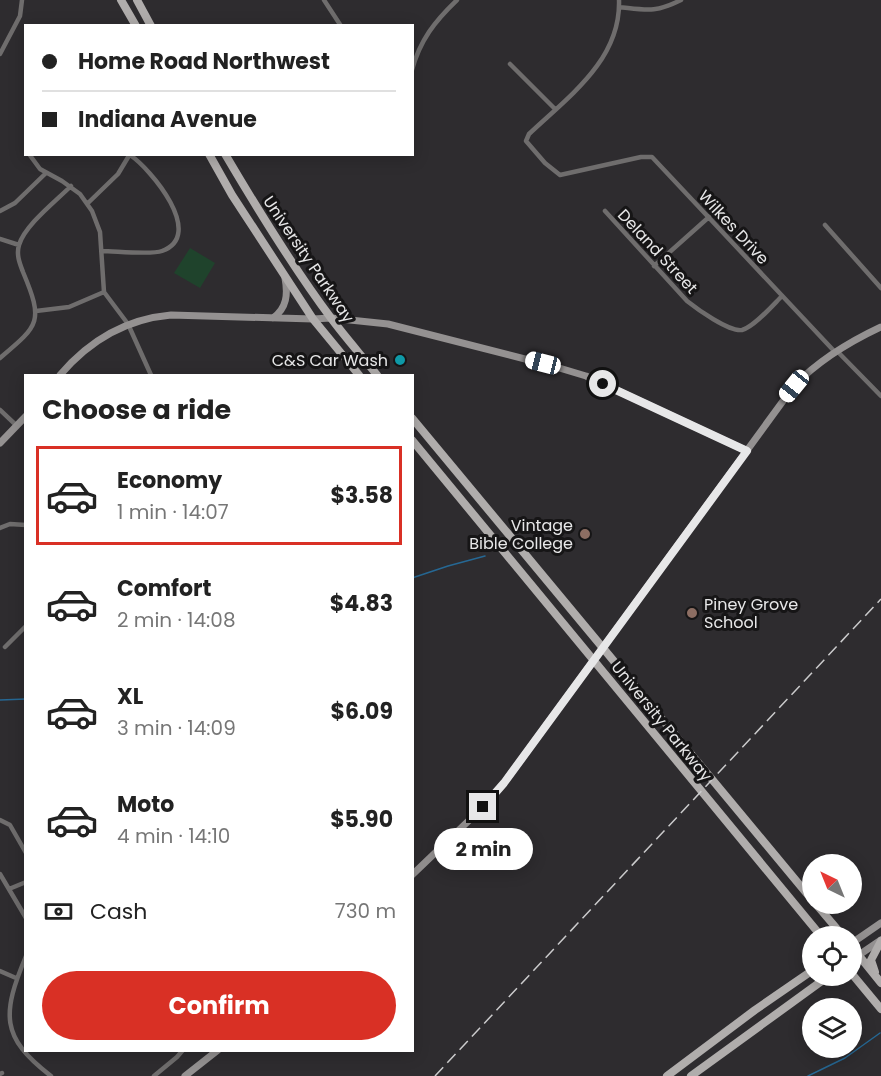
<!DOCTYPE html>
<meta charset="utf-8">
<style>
:root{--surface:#fff;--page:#f2f2f2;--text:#222;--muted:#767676;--line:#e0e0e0;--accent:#d93025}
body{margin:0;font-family:Poppins,sans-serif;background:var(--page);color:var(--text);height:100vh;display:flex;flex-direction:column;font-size:22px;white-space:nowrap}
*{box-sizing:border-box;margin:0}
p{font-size:20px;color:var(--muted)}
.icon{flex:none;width:33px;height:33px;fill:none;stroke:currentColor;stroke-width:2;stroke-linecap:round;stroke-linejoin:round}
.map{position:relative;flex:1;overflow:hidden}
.panel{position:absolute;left:24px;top:374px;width:390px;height:678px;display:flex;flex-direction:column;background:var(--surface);border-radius:0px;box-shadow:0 3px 15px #0003}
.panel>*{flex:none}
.guide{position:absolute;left:24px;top:24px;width:390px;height:132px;border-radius:0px;box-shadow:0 3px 15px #0003;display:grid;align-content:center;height:132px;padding:0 18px;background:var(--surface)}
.needle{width:39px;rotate:317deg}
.buttons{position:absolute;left:802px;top:854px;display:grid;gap:12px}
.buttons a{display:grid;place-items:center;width:60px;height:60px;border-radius:50%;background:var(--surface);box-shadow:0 3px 15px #0003;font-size:30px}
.end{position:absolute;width:27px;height:27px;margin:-14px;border:8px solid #e7e7e8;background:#111;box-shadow:0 0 0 3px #111}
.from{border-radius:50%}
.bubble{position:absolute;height:42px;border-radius:21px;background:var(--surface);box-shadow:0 3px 15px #0003;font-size:20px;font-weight:700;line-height:42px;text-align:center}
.car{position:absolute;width:18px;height:36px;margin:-18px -9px;border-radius:8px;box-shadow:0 0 4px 2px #0007;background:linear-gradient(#fff 24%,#345 0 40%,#fff 0 76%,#345 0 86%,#fff 0)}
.guide b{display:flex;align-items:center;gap:21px;height:57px;font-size:22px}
.guide b+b{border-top:2px solid var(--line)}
.guide i{width:15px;height:15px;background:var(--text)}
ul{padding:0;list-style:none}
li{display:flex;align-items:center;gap:18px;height:99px;margin:0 12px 9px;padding:0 6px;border:3px solid transparent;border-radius:0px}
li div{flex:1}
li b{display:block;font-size:22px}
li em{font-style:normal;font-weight:700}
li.on{border-color:var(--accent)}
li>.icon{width:54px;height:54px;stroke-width:1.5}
h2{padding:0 18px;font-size:27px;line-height:72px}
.pay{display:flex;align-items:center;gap:15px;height:66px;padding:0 18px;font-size:22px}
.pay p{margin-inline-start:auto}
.cta{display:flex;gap:12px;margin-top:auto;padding:12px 18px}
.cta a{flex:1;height:69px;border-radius:36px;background:var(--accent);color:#fff;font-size:24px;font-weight:700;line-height:69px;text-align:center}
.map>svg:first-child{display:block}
</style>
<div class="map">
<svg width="881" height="1076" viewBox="0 0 881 1076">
<rect width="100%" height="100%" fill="#2e2c2f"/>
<path fill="#1f432c" d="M190,248L215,263L200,288L174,273Z"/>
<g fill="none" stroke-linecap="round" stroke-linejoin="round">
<path stroke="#266894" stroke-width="1.5" d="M412,578L448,566L485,556
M0,700L26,699
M808,1076L845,1058L880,1033"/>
<path stroke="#6f6d6d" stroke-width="4.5" d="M324,0L341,26
M619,0C621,60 568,97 529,134L526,141L545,163L560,175L641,157H652L835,352
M619,7C647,10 655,13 681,0
M0,54L20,16L22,0
M510,64L555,109
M412,70C420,40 435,21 457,0
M29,154L40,169L62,181L80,194L92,211L100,232L104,292L128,324L151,375
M88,203L118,174L130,154
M0,211L15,203L46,173
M605,211L687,301C697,309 729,332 742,330C754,327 773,305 782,296
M825,225L881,288
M0,239L19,245
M102,251C115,251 151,255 162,251C206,235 151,169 130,155
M654,266L709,217
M36,311L69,307L104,292
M837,351L881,396
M0,358C39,325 44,322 23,272C20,264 16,255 19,245C25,225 56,201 71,186
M0,410L17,426
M0,528L10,524L26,525
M5,647L26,626
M0,820L10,825L26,853
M0,874L26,918
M9,889L26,882
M26,956C2,1014 0,1037 51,1076
M0,971L16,978
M0,1074L2,1073
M154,1076L177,1057L183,1050"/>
<path stroke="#949191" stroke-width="7" d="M273,318C287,308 288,294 285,278
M60,375C89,341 126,319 171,315L313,319L331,318L388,324L556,367L586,376L747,451
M0,443L26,416
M412,875L483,807L504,783L794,386C818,361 849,342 881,327
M852,943L881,923
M859,955L881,940
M185,1076L218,1050"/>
<path stroke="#b0adac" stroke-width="8" d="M121,0L136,26
M137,0L151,26
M209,154L232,195L313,319L359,375
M225,154C258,210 292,266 331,318C345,337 362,356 377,375
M412,418L813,901
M412,440L821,936
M815,903L843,936
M852,947L881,983
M875,972L871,960L881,941
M852,974L881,1009
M667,1076L755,1010L813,970
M691,1076L830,975"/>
<path stroke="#cbcbcc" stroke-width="1.5" stroke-dasharray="12 6" stroke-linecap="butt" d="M435,1076L881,599"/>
</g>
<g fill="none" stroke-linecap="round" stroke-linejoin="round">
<path stroke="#e7e7e8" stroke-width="8" d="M483,807L504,783L747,451L603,384"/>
</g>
<circle fill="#0f9aa8" stroke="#161516" stroke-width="2" cx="400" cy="360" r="6"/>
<g fill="#8d6e63" stroke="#161516" stroke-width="2">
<circle cx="585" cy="534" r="6"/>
<circle cx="692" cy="613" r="6"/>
</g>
<g text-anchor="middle" stroke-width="6" stroke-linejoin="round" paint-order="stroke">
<g font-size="16" fill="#e7e7e8" stroke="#161516">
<text transform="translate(734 227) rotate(47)" y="6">Wilkes Drive</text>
<text transform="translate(658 251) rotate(47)" y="6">Deland Street</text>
<text transform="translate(309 259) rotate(56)" y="6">University Parkway</text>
<text transform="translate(662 721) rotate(51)" y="6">University Parkway</text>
</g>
<g font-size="16" fill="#e7e7e8" stroke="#161516" text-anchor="end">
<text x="388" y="366">C&amp;S Car Wash</text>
<text x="573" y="531">Vintage<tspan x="573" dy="18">Bible College</tspan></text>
<text x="704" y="610" text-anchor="start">Piney Grove<tspan x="704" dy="18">School</tspan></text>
</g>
</g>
</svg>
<div class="buttons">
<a><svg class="needle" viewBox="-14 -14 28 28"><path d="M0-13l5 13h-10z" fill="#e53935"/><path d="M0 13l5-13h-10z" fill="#767676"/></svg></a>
<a><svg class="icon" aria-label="locate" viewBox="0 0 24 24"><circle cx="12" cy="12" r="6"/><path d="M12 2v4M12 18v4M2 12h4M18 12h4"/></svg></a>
<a><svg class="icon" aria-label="layers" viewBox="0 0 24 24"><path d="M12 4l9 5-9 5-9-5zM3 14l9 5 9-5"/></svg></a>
</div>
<i class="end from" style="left:603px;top:384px"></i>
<i class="end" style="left:483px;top:807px"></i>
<div class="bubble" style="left:434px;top:828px;width:99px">2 min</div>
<i class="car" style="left:543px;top:363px;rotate:284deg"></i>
<i class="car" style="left:794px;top:386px;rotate:219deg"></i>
<div class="guide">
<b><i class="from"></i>Home Road Northwest</b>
<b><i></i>Indiana Avenue</b>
</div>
<section class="panel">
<h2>Choose a ride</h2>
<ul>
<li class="on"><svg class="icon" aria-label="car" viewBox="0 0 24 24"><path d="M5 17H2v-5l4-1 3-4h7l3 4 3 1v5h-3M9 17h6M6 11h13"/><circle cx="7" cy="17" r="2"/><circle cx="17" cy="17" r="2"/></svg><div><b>Economy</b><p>1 min · 14:07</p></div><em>$3.58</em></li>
<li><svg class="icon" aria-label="car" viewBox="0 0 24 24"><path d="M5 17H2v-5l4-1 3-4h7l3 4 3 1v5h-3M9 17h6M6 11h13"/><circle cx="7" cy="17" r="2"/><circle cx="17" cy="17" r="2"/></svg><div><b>Comfort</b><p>2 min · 14:08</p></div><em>$4.83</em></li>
<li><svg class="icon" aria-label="car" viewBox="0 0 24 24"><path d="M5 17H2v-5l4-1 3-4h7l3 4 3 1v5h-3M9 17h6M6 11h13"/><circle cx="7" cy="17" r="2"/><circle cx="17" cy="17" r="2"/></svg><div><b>XL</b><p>3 min · 14:09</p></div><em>$6.09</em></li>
<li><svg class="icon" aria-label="car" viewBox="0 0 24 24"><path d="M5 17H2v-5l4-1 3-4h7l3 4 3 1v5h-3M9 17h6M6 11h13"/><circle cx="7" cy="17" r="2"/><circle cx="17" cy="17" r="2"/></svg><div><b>Moto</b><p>4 min · 14:10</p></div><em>$5.90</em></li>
</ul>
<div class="pay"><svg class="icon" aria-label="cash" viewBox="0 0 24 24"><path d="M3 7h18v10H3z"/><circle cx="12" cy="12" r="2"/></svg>Cash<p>730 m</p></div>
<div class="cta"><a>Confirm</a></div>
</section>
</div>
